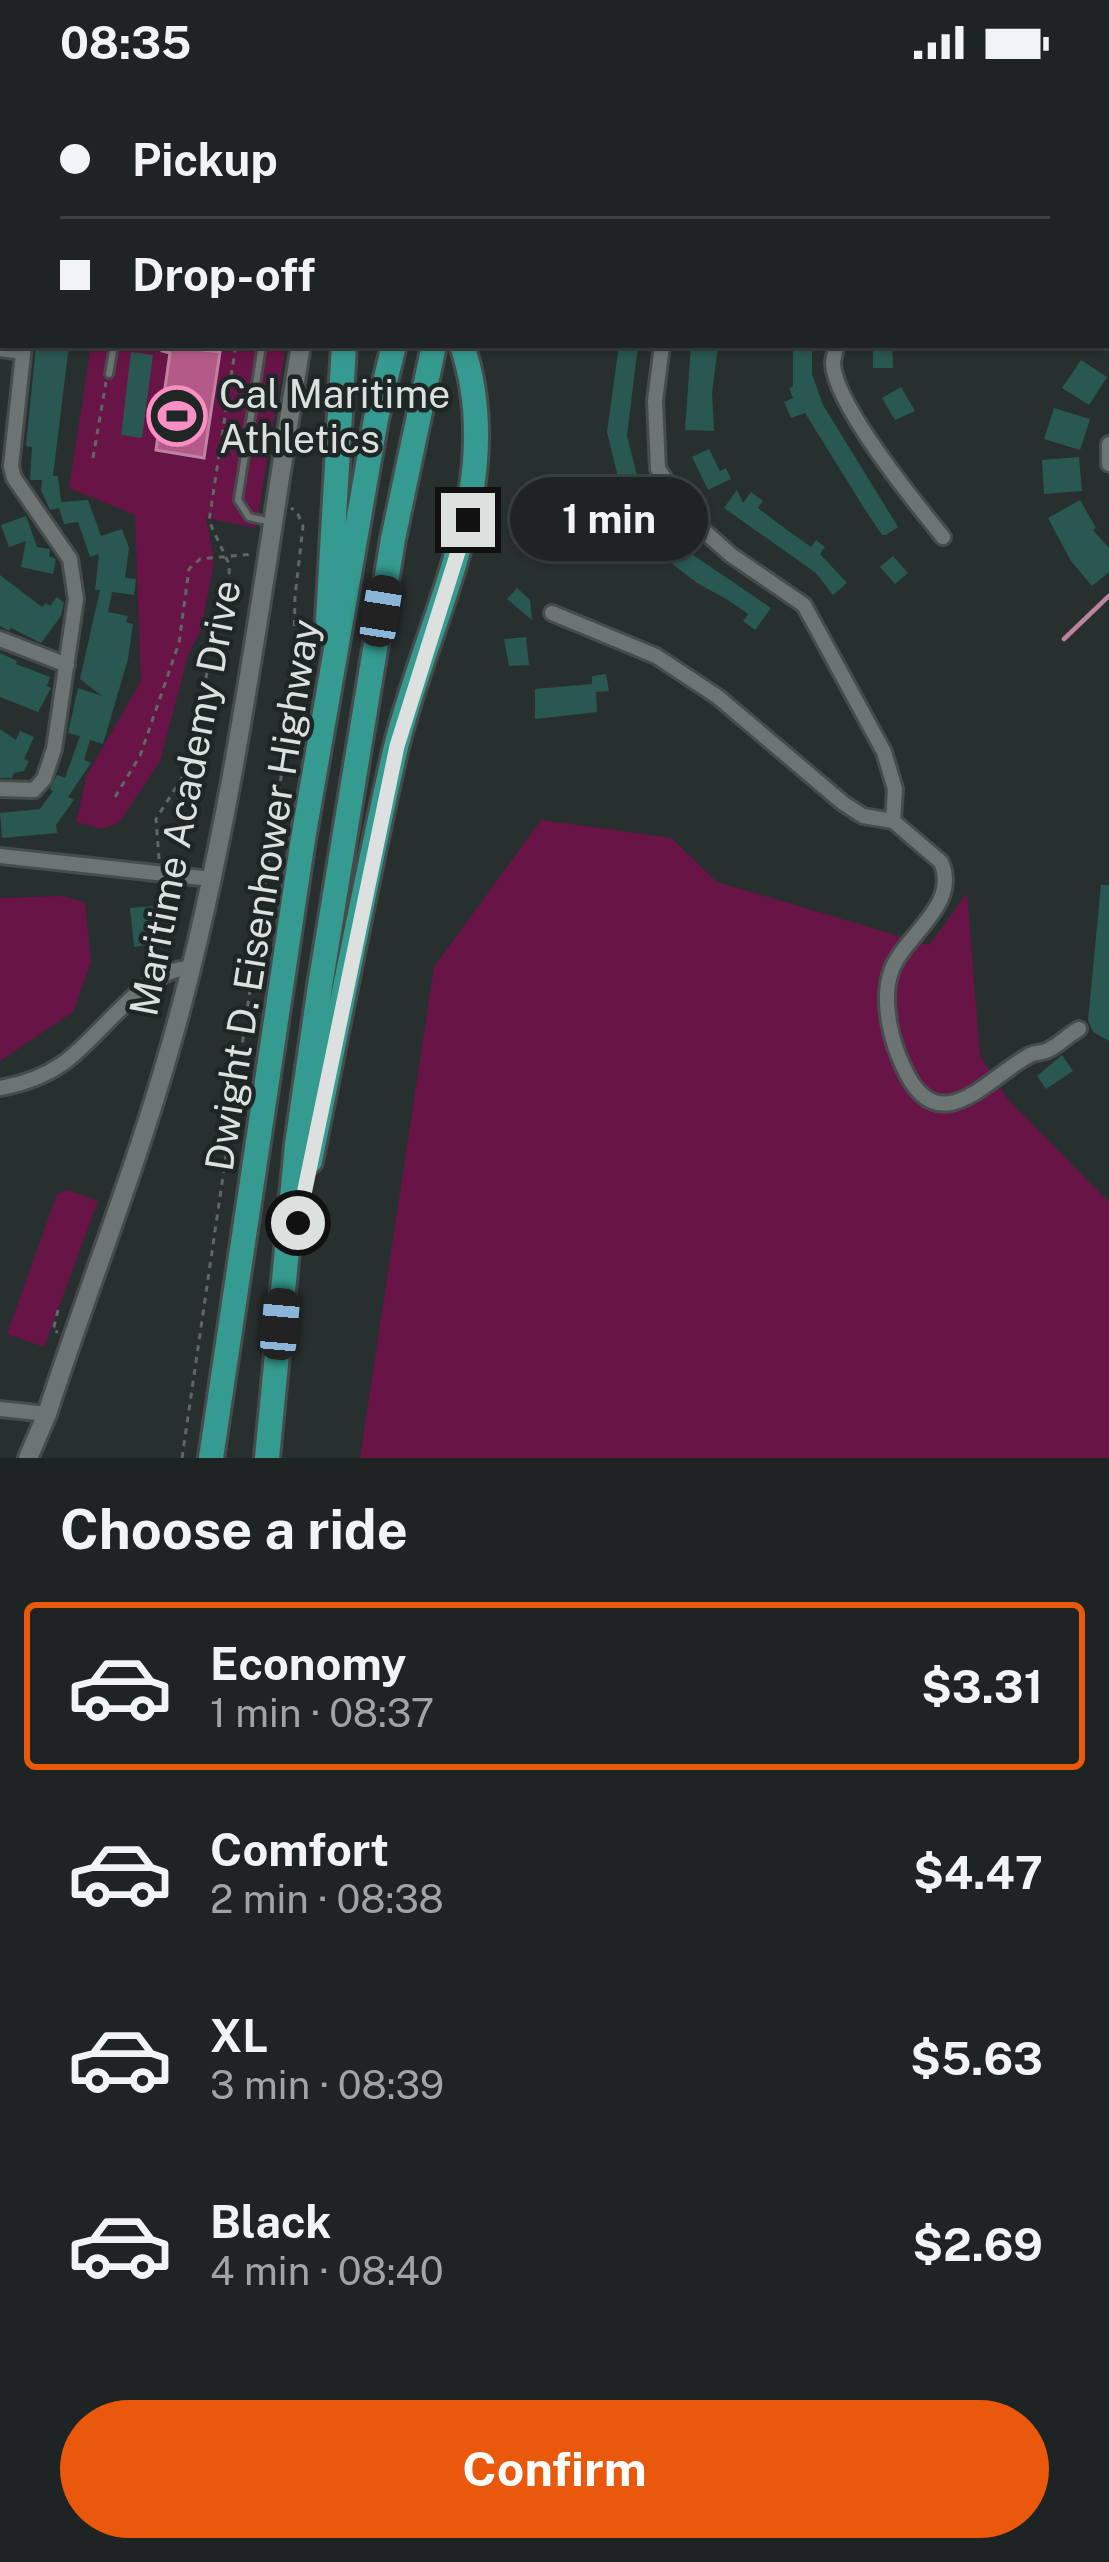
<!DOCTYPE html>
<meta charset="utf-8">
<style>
:root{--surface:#1e2423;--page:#2b3030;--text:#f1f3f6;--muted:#a1a4a6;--line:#3c4141;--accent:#ea580c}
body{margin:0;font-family:"Public Sans",sans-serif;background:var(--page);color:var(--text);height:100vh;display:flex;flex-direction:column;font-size:45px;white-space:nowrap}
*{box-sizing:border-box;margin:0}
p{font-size:39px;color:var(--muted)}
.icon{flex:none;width:66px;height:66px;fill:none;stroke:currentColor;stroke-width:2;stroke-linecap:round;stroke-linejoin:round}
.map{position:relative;height:1374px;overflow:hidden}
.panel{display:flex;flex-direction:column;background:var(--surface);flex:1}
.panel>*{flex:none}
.banner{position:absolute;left:0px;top:0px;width:1110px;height:264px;box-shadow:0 3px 9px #0004,0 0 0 3px var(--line);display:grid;align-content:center;height:264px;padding:0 60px;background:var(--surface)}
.end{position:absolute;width:54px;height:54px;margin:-27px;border:15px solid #dce1e0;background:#111;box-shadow:0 0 0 6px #111}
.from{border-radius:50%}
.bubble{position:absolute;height:84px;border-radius:42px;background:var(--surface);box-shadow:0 3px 9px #0004,0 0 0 3px var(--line);font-size:39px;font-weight:700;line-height:84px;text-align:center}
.car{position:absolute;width:36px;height:72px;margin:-36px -18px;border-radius:15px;box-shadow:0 0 9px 3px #0007;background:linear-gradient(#222 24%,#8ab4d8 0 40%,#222 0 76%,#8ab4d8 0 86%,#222 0)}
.banner b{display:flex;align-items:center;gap:42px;height:114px;font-size:45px}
.banner b+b{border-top:3px solid var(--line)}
.banner i{width:30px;height:30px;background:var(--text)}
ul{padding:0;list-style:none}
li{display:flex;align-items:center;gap:36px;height:168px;margin:0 24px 18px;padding:0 36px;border:6px solid transparent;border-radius:12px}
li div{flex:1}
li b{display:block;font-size:45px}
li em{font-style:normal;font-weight:700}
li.on{border-color:var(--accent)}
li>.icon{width:108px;height:108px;stroke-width:1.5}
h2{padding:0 60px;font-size:54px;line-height:144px}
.primary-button{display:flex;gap:24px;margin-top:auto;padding:24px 60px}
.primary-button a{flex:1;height:138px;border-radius:72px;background:var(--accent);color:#fff;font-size:48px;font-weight:700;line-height:138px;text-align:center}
.status{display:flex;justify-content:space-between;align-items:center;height:84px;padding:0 60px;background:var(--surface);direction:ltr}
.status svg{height:33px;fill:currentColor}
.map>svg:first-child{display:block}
</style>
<div class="status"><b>08:35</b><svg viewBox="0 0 49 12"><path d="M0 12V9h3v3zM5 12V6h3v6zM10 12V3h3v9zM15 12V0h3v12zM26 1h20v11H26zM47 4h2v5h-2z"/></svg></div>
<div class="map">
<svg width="1109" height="1374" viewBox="0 0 1109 1374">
<rect width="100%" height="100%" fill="#28302f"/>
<path fill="#691446" d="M91,261H286L256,444L206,434L214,477L201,546L189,568L160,677L119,739L102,745L76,738L87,691L141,597L135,431L69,404Z
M541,736L671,754L717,798L929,861L967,809L980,972L1009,1017L1109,1118V1374H360L434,883Z
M62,812L85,818L91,878L73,928L0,977V814Z
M68,1106L98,1117L44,1263L7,1250L57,1110Z"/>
<path fill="#b45a87" stroke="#c082a2" stroke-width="3" d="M163,261L220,268L204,374L156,366L170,269L162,267Z"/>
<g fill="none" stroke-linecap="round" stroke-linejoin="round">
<path stroke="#c082a2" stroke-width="4.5" d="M1064,555L1109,512"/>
</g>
<path fill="#295751" d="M36,261H69L53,392H58L61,418L88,416L101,452L122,445L129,464L125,494L136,495L134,511L112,508L108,528L128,532L126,538L133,540L128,575L103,660L90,656L84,676L91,679L68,713L74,716L56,741L57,749L2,754L0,729L40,725L53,707L50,705L57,691L65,694L80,652L68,649L78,604L102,612L80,595L100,506H95L99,470L90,473L78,438L64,440L59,424L50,426L41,406L42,396H30L32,363L26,362Z
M619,261H638L627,352L644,418L680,462L771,524L755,546L743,537L748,530L728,516L697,499L661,471L655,478L640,464L648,456L626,426L607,348Z
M691,261H718L712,309L714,347L685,346Z
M793,261H812V290L823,321L898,443L886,451H882L864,424L805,329L791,334L784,318L793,314L789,304L793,303Z
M873,261H892L893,284H873Z
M131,268L153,271L142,354L121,351Z
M1081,276L1107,293L1089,321L1062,304Z
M901,303L915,327L895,336L882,314Z
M1054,324L1090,335L1080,366L1044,355Z
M709,365L720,387L726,384L731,395L708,406L692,373Z
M1079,373L1082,407L1044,410L1042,376Z
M737,406L743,419L751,408L763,417L758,424L783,443L811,463L816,456L825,463L820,470L847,499L833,511L816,489L724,424Z
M1080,416L1096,444L1093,446L1109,464V488L1092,502L1071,477L1048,434Z
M26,432L37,463L50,465L49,472L56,475L53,490L21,483L26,457L9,463L1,441Z
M893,472L908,489L895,500L880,483Z
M0,491L42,523L46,519L50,522L57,513L64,519L61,532L41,559L11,544L9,547L0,542Z
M517,504L530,516L532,536L507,515Z
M526,553L529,581L509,582L504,555Z
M0,569L17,577L16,580L50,593L47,602L51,604L38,628L0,613Z
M606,590L609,607L596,608L597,628L535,635V605L592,600V592Z
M0,645L16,656L20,647L34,653L24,675L29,677L24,687L14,689L12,694H0Z
M1101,801H1109V957L1093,948L1088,936Z
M168,821L172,856L134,863L130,824Z
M1062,971L1073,987L1046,1005L1037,992Z"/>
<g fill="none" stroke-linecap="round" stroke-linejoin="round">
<g stroke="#464c4b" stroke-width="12">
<path id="lane" d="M146,0L147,3
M227,0L228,3
M262,261L238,416L249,433L271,438
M109,290L114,261"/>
</g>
<g stroke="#464c4b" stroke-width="20">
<path id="street" d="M58,3L59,0
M744,3L745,0
M945,3L946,0
M0,27H3
M0,153H3
M662,261L655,317L658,385L694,438L731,471L804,521L884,668L895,705L893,737
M837,261C836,263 833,277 833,279C834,320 917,421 943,453
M0,265L23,268
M1109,360V380
M552,529L656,572L718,613L843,719L863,732L893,737
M0,555L67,581
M0,705L34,706L44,695L54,665L76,515L70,475L14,394L11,382L24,261
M893,737L941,778C961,823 900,853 890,891C882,919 891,957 903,982C938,1063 990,991 1030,971C1036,968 1043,969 1048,966C1059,961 1068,951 1079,945
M0,772L211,795
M0,1004C23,1000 43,993 62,980C100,954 143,885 189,884
M0,1325L47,1330"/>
</g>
<g stroke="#464c4b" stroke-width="24">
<path id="secondary" d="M275,0L276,3
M28,1374L47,1330C86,1209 134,1090 169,967C235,738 262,496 301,261"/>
</g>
<g stroke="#464c4b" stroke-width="30">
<path id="highway" d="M307,0V3
M332,0L333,3
M475,3L476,0
M518,3L519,0
M537,3L538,0
M328,536L344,261
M310,1077C338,940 364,803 395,667C427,532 509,402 462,261
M211,1374L303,755L376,335L394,261
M267,1374L297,1061L320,902L393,455L434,261"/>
</g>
<path stroke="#606766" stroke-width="3" stroke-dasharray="6 6" stroke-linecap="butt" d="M247,0H248
M93,374L106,298
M115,713L140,672L179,559L189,485L200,475L253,470
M159,775L156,735L182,694L194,666L210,570L230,518L229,480L209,437L235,267
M58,1226L53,1247L58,1248
M182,1374L293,611L295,513L303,442L297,428L291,424"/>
<use href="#lane" stroke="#6c7573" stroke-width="6"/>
<use href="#street" stroke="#6c7573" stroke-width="14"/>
<use href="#secondary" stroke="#6c7573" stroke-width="18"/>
<use href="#highway" stroke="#359a8f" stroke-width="24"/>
</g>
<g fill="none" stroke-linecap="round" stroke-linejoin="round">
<path stroke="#dce1e0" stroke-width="15" d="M298,1139L397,662L468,436"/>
</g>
<defs>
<g id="stadium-ring" transform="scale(3)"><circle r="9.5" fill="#1e2725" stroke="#fb8fc4" stroke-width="1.5"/><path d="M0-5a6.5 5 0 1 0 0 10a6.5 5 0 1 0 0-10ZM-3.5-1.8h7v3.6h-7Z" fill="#fb8fc4"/></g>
</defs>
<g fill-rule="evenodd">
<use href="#stadium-ring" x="177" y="332"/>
</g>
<g text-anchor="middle" stroke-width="9" stroke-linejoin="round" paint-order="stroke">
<g font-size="39" fill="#dce1e0" stroke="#1e2725" text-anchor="start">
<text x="219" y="324">Cal Maritime<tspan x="219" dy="45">Athletics</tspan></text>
</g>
<g font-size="39" fill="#dce1e0" stroke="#1e2725">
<text transform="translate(185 714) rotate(-79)" y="14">Maritime Academy Drive</text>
<text transform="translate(262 811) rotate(-81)" y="14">Dwight D. Eisenhower Highway</text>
</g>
</g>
</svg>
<i class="end from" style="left:298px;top:1139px"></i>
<i class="end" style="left:468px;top:436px"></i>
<div class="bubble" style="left:510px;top:393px;width:198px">1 min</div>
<i class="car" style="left:381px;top:527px;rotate:9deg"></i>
<i class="car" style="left:280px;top:1240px;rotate:5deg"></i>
<div class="banner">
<b><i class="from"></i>Pickup</b>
<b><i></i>Drop-off</b>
</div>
</div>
<section class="panel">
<h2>Choose a ride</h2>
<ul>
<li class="on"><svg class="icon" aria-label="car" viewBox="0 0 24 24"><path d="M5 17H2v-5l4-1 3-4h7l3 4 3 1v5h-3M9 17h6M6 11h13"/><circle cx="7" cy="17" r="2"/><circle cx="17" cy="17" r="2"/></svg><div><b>Economy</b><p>1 min · 08:37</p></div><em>$3.31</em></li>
<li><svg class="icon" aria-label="car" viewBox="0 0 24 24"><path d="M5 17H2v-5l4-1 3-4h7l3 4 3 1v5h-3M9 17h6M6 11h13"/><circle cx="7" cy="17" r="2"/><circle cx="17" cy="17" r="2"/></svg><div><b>Comfort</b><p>2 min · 08:38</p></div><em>$4.47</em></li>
<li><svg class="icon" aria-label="car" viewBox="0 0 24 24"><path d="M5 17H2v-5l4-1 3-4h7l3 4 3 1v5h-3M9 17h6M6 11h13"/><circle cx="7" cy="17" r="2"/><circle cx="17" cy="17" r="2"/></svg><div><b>XL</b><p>3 min · 08:39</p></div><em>$5.63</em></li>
<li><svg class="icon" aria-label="car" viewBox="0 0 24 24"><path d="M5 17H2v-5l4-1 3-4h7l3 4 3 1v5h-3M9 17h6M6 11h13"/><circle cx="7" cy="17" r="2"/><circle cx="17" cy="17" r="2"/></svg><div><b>Black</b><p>4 min · 08:40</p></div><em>$2.69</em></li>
</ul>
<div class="primary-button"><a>Confirm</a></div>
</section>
